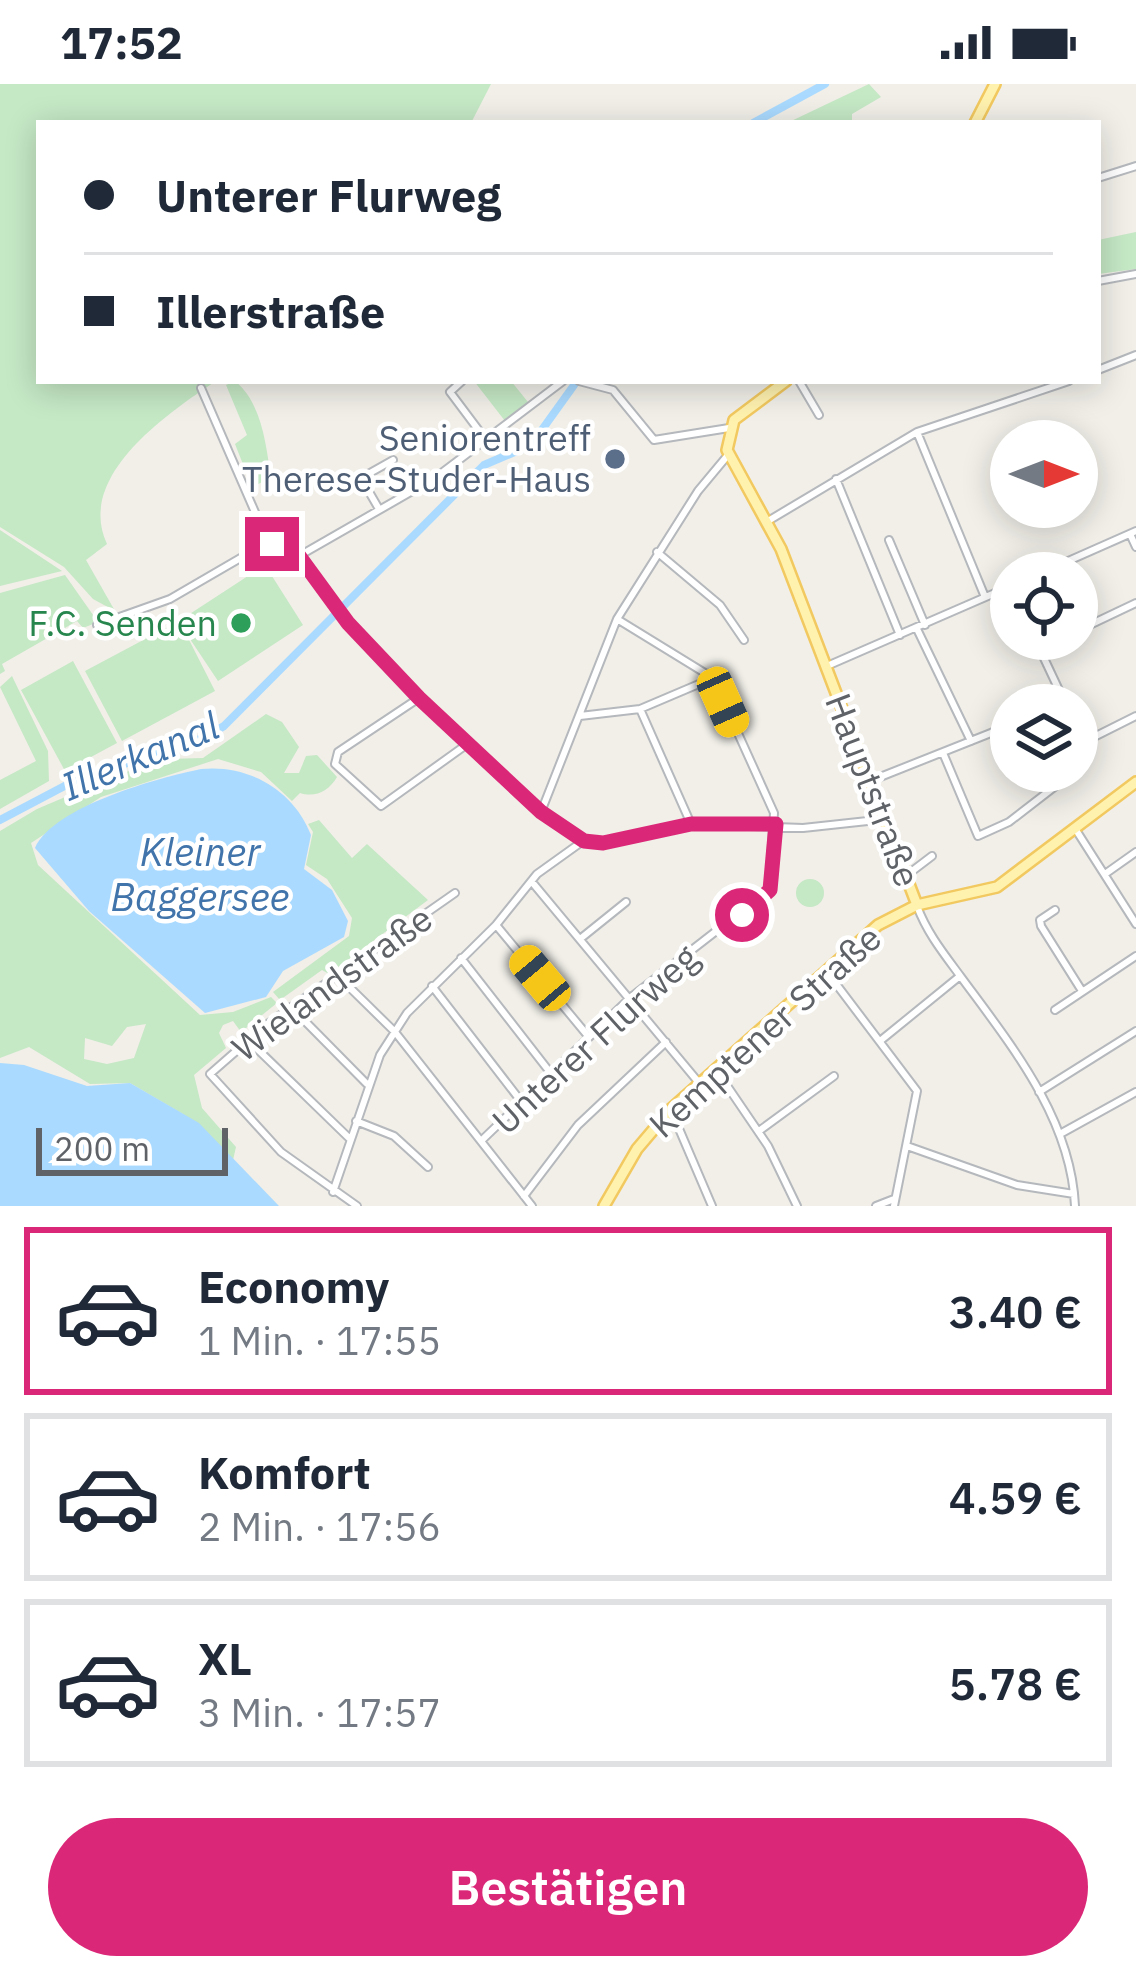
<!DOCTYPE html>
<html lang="de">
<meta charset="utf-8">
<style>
:root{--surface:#fff;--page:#f2f2f3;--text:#1f2937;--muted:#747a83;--line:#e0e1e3;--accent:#db2777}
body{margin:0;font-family:"IBM Plex Sans",sans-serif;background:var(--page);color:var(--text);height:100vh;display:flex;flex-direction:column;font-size:45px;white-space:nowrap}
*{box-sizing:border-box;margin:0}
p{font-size:39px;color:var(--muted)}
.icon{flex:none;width:66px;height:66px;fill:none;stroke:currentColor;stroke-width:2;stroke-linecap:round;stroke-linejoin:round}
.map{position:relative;height:1122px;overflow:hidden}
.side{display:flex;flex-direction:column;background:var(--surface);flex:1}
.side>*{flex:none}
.top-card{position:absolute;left:36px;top:36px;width:1065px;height:264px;border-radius:0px;box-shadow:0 6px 30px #0003;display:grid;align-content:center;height:264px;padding:0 48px;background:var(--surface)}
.needle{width:78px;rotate:90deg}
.tools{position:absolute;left:990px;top:336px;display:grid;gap:24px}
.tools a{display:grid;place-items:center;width:108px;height:108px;border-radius:50%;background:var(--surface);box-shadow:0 6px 30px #0003;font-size:60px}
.scale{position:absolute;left:36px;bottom:30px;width:192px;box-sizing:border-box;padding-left:12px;border:6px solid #5f6368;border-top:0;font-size:33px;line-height:42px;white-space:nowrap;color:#5f6368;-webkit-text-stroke:9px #fff;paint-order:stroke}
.end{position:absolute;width:54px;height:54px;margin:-27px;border:15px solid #db2777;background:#fff;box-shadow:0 0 0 6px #fff}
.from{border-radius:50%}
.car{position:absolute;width:36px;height:72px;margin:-36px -18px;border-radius:15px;box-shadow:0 0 9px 3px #0007;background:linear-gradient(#f5c518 24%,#345 0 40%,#f5c518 0 76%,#345 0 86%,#f5c518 0)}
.top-card b{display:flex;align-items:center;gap:42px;height:114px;font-size:45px}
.top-card b+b{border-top:3px solid var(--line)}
.top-card i{width:30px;height:30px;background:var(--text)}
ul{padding:21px 0 0;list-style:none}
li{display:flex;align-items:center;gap:36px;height:168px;margin:0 24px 18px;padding:0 24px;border:6px solid var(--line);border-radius:0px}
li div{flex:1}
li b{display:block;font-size:45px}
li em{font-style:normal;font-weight:600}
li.active{border-color:var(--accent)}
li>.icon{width:108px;height:108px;stroke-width:1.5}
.primary-button{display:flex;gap:24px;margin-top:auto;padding:24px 48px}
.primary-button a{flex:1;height:138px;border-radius:72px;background:var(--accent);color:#fff;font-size:48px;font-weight:600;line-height:138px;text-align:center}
.status{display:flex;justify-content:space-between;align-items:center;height:84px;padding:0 60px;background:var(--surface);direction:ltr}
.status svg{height:33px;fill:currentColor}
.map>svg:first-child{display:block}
</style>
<div class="status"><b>17:52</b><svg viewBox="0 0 49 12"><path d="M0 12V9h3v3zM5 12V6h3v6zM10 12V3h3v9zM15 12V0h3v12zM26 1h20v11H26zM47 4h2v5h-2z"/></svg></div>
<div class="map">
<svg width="1136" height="1122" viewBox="0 0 1136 1122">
<rect width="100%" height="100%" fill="#f1efe8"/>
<path fill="#c5e8c5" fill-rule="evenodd" d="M0,0H491L471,39H39V297H216C168,329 75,392 107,460L86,476L115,527L93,515L64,483L0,443Z
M869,0L881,13L852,30V39H787Z
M1136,148V185L1098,190V156Z
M235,297C262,319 266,361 271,394L252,403L235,360L247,351L226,301Z
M474,297H511L528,318L505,337Z
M0,446L62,487L0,502Z
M265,481L303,541L218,597L184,546L215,607L122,657L85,587L179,537Z
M65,491L98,538L83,544L77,537L2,580L5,587L0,590V509Z
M73,577L117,659L65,687L21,606Z
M12,592L48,667L49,697L0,725V696L36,677L0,603Z
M266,630L282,638L299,663L284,689H299L306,672L317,671L337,693C329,707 315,714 300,709L292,717L261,688L218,675L101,713L31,759L38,781L200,931L233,928L271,913L277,919L241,948L233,937L223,941L219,949L226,964L194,991L202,1024L236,1063L233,1076L198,1039L130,999L90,1000L29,963L0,974V747L37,725L117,691L167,675L203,674ZM146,940L134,974L107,980L84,975L85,954L112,962L127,943Z
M319,736L352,774L367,760L428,816L329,890L322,886L280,916L273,908L349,852L352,834L327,795L306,781L313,748L308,740Z
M796 809a14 14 0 1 1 28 0a14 14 0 1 1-28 0Z"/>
<path fill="#aadaff" d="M201,685C248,680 294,706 311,751L304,785L332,806L348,837L344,853L283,887L266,913L205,929L89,827L35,764C54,722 158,694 201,685Z
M0,979L24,981L87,1002L130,999L199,1039L279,1122H0Z"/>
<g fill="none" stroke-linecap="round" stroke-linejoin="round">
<path stroke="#aadaff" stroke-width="8" d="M753,39L825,0
M0,736L76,696L206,653L224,642L484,381L531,361L577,297"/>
<g stroke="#b5b8bc" stroke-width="10">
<path id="minor" d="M1098,94L1136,82
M1098,197L1136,190
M1098,286L1136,271
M462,297L450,308L486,356
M579,297L613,306L654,356L729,344
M799,297L819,331
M201,304L268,458L299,472L348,539L419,614L541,728L583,757L603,759L691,740L803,744L886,735
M917,348L985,513
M836,395L900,551
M379,425L361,394L393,376
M768,437L917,348L1069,297
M1130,450L1136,463
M889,456L925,541
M657,468L720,521L744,556
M299,472L435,394L563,297
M1041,489L1136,447
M97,541L170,515L268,458
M917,545L971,657
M1077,547L1136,519
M1035,555L1066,621
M1040,564L1060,555
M827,582L1011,502
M419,614L338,668L335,680L381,722L466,661
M640,625L691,740
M580,632L640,625L713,594
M1077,643L1088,666L1077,686
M1084,658L1136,632
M943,669L978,752L1009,738L1075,687
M870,697L1011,641
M541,728L617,535L698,407L728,371
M1076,746L1136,840
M1105,790L1136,768
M907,791L932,772
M532,798L700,1000
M917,822C927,849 944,870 961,893C1011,961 1071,1034 1075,1122
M1055,826L1040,836L1041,842L1082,907
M496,841L588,952
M580,855L626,818
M461,874L549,987
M827,888L917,1007L894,1122
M337,891L395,948L532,1122
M432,902L520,1016
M291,923L367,1000
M1055,926L1136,872
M248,956L349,1054
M880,957L960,892
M717,987L768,1062L797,1122
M1039,1008L1136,947
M671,1026L712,1122
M356,1037L394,1052L428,1083
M759,1047L834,992
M1060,1050L1136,1008
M481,1057L630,914L769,806L774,729L713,594L617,535
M907,1062L1017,1101L1074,1110
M333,1108L380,971L407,929L496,841L537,790L583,757
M524,1112L578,1041L666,958
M357,1122L281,1068L210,990L266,941L455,809
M876,1122L894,1115"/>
</g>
<g stroke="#f2c960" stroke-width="14">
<path id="major" d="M975,39L995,0
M786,297L734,336L727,366L781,465L917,821
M604,1122L637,1065L671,1025L878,841L917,821L997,803L1136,698"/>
</g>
<use href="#minor" stroke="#fff" stroke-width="6"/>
<use href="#major" stroke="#fff2af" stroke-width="9"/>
</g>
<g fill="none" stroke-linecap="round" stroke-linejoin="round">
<path stroke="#db2777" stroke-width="15" d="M272,460L299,472L348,539L419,614L541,728L584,757L603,759L691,740H776L770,806L742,831"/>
</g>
<circle fill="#5c6f8a" stroke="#fff" stroke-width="4.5" cx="615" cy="375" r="12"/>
<circle fill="#2e9e5b" stroke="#fff" stroke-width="4.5" cx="241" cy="539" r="12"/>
<g text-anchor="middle" stroke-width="9" stroke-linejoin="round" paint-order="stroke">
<g font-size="36" fill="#4e5e75" stroke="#fff" text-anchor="end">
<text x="591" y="367">Seniorentreff<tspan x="591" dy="41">Therese-Studer-Haus</tspan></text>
</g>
<g font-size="36" fill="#27864d" stroke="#fff" text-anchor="end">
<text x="217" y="552">F.C. Senden</text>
</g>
<g font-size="36" fill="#5f6368" stroke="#fff">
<text transform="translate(873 706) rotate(69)" y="13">Hauptstraße</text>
<text transform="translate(332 899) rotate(-36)" y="13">Wielandstraße</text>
<text transform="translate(765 947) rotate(-42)" y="13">Kemptener Straße</text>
<text transform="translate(595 955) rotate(-42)" y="13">Unterer Flurweg</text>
</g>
<g font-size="39" font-style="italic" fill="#4174aa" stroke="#fff">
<text transform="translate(140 672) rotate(-23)" y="14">Illerkanal</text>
<text x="200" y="782">Kleiner<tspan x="200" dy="45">Baggersee</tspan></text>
</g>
</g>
</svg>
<div class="tools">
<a><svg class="needle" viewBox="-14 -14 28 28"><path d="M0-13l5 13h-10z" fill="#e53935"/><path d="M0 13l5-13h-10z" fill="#747a83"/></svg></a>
<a><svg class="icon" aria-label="locate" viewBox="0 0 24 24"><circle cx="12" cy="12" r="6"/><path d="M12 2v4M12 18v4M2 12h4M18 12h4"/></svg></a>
<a><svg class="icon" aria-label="layers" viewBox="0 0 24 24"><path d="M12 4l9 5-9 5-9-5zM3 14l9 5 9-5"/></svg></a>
</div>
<div class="scale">200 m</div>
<i class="end from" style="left:742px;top:831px"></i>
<i class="end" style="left:272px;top:460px"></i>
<i class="car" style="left:723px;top:618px;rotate:156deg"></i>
<i class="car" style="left:540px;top:894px;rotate:320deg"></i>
<div class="top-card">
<b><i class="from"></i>Unterer Flurweg</b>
<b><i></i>Illerstraße</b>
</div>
</div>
<section class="side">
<ul>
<li class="active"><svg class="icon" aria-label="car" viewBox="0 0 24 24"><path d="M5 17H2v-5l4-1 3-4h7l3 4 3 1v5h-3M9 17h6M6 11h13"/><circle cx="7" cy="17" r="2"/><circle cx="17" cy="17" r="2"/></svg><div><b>Economy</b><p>1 Min. · 17:55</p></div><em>3.40 €</em></li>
<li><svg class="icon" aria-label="car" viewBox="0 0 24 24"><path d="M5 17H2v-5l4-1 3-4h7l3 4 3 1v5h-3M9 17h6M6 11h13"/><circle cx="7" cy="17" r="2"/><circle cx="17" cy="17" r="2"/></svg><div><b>Komfort</b><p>2 Min. · 17:56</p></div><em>4.59 €</em></li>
<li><svg class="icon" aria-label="car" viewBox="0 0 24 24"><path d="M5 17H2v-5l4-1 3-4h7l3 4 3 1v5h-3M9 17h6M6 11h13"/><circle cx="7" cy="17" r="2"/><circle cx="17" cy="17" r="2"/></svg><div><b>XL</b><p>3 Min. · 17:57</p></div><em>5.78 €</em></li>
</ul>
<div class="primary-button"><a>Bestätigen</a></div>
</section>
